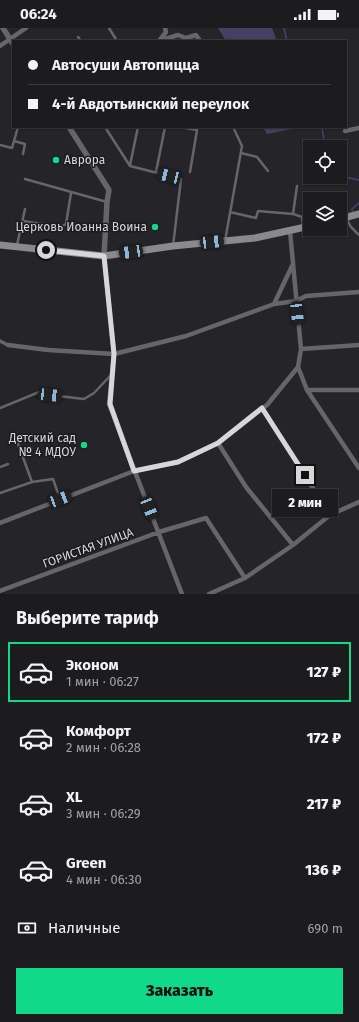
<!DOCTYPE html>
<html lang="ru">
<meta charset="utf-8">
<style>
:root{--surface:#1c1c1f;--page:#252528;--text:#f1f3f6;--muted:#a0a1a4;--line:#3a3a3d;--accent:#11d98a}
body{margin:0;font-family:"Fira Sans",sans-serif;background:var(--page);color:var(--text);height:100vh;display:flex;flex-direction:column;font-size:15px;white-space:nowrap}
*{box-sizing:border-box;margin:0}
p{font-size:13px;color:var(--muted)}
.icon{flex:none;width:22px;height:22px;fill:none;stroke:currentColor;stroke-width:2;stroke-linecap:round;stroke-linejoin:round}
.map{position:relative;height:566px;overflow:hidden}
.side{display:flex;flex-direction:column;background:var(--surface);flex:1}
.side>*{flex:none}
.banner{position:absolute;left:12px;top:12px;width:335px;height:88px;border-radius:0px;box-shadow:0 1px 3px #0004,0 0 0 1px var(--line);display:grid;align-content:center;height:88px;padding:0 16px;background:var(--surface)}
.tools{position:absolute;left:303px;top:112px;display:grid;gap:8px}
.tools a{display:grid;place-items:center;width:44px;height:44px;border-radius:0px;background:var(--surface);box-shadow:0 1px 3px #0004,0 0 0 1px var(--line);font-size:20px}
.end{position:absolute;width:18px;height:18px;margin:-9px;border:5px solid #d7d6d9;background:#111;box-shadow:0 0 0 2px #111}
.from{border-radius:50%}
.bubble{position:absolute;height:28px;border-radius:0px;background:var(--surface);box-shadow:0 1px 3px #0004,0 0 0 1px var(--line);font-size:13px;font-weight:800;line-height:28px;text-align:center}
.car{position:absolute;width:12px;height:24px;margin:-12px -6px;border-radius:5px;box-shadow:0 0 3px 1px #0007;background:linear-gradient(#222 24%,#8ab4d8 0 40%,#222 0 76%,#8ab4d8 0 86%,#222 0)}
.banner b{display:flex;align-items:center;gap:14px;height:38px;font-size:15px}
.banner b+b{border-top:1px solid var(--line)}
.banner i{width:10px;height:10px;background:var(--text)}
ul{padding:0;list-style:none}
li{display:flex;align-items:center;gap:12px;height:60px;margin:0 8px 6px;padding:0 8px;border:2px solid transparent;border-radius:0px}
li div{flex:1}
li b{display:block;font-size:15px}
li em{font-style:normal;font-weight:800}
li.active{border-color:var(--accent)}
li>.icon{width:36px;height:36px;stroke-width:1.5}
h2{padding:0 16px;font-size:18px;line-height:48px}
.pay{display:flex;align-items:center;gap:10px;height:44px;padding:0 16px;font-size:15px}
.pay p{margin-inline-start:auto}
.button{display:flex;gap:8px;margin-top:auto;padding:8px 16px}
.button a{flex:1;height:46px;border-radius:0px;background:var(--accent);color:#111;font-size:16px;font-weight:800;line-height:46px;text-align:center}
.status{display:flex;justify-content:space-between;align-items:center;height:28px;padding:0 20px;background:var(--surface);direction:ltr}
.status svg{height:11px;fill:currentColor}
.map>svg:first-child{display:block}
</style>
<div class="status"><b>06:24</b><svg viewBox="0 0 49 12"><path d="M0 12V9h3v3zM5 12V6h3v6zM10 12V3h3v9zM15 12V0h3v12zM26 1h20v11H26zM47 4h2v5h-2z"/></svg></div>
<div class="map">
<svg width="359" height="566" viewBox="0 0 359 566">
<rect width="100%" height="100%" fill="#252529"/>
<path fill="#453f61" d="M218,0H272L277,13H226Z
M263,99H302L267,106Z"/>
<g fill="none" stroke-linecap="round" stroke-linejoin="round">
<path stroke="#4a3e76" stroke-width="1.5" d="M284,0L287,13
M322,99L325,119
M340,148L359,152
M353,185L352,181L359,175"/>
<path stroke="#666567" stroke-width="2.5" d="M109,0L117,13
M78,9L81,13
M18,99L14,113L25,116L23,126
M105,99L130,138L181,151L173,218
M180,99L197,102L190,144
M0,117L12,120L14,113
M241,125L257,129L268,143
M130,137L138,99
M156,144L165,99
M25,151L107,174
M230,184L256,190L258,183L293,186L302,189L303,198
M293,186L297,158
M346,190L351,199L359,207
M23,193L61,199L66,196L71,165
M225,213L242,118L233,99
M17,217L25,181
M0,380L44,362L50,367L84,371L94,365L112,346
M17,413L32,454
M0,439L8,436
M0,465L32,454L53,451L60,471"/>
<path stroke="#666567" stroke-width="3.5" d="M0,313L8,317"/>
<path stroke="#666567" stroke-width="4.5" d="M159,13L178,7L186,10L196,7L200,13
M159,13L166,4L165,0
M0,18L26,0
M345,103L359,100
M104,228L114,326L109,376L182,566
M274,276L292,238
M8,317L48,322L114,326L186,308L274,276L296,273L306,268L359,264
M301,321L359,317
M298,339L307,362L359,440
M307,362H359
M262,380L330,487
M218,415L246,459L293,517
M0,495L134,443L178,434L218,415L267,377L298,339L301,321L290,203
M0,563L159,504L206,490L245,550
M209,566L245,550L293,517L330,487L359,474"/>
<path stroke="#666567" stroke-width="5.5" d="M3,0L13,16
M69,99L109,162L107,174L104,228"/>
<path stroke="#8a8a8d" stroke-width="7" d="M340,191L359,186
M0,217L104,228L173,218L255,210L310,198"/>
</g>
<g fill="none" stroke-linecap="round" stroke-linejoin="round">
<path stroke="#d7d6d9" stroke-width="5" d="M46,222L104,228L114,326L110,376L134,443L178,434L218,415L262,380L305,447"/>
</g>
<g fill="#11d98a" stroke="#1c1b1f" stroke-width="1.5">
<circle cx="56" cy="132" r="4"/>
<circle cx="155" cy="199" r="4"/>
<circle cx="84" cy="417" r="4"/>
</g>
<g text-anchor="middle" stroke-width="3" stroke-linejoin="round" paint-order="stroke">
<g font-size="12" fill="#d7d6d9" stroke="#1c1b1f" text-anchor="end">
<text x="64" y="136" text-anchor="start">Аврора</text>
<text x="147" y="203">Церковь Иоанна Воина</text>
<text x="76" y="414">Детский сад<tspan x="76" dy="14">№ 4 МДОУ</tspan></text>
</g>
<g font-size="12" fill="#d7d6d9" stroke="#1c1b1f">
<text transform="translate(88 520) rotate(-20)" y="4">ГОРИСТАЯ УЛИЦА</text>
</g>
</g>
</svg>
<div class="tools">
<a><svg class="icon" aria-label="locate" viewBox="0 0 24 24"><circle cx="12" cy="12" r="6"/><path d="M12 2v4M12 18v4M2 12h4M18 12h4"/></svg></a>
<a><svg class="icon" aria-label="layers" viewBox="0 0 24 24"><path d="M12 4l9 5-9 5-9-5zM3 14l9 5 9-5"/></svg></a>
</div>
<i class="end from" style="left:46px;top:222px"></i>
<i class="end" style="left:305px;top:447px"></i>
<div class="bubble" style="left:272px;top:461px;width:66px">2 мин</div>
<i class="car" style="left:169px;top:148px;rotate:284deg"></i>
<i class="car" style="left:212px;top:214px;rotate:84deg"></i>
<i class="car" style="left:131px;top:224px;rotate:262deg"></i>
<i class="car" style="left:297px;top:285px;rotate:174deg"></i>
<i class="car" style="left:50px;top:367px;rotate:96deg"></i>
<i class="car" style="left:60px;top:471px;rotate:69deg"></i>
<i class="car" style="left:149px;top:480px;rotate:158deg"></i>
<div class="banner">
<b><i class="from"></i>Автосуши Автопицца</b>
<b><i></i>4-й Авдотьинский переулок</b>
</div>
</div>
<section class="side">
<h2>Выберите тариф</h2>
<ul>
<li class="active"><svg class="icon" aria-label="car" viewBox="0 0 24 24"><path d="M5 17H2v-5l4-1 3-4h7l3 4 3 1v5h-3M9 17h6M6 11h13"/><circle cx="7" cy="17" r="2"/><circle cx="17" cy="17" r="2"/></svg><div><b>Эконом</b><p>1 мин · 06:27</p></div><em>127 ₽</em></li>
<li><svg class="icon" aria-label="car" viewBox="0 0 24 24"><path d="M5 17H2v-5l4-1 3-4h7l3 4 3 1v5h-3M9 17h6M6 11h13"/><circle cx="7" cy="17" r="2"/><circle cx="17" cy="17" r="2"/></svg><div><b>Комфорт</b><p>2 мин · 06:28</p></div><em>172 ₽</em></li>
<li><svg class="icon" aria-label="car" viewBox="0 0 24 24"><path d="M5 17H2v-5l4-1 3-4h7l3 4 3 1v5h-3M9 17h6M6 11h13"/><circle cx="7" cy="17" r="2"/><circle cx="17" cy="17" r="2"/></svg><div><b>XL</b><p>3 мин · 06:29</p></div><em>217 ₽</em></li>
<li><svg class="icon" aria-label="car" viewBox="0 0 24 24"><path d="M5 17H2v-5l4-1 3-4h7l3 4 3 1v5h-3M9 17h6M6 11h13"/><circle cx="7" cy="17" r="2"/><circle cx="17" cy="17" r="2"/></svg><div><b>Green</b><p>4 мин · 06:30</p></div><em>136 ₽</em></li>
</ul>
<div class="pay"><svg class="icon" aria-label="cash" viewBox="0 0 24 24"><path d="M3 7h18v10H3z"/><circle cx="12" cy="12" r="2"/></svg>Наличные<p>690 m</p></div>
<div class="button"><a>Заказать</a></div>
</section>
